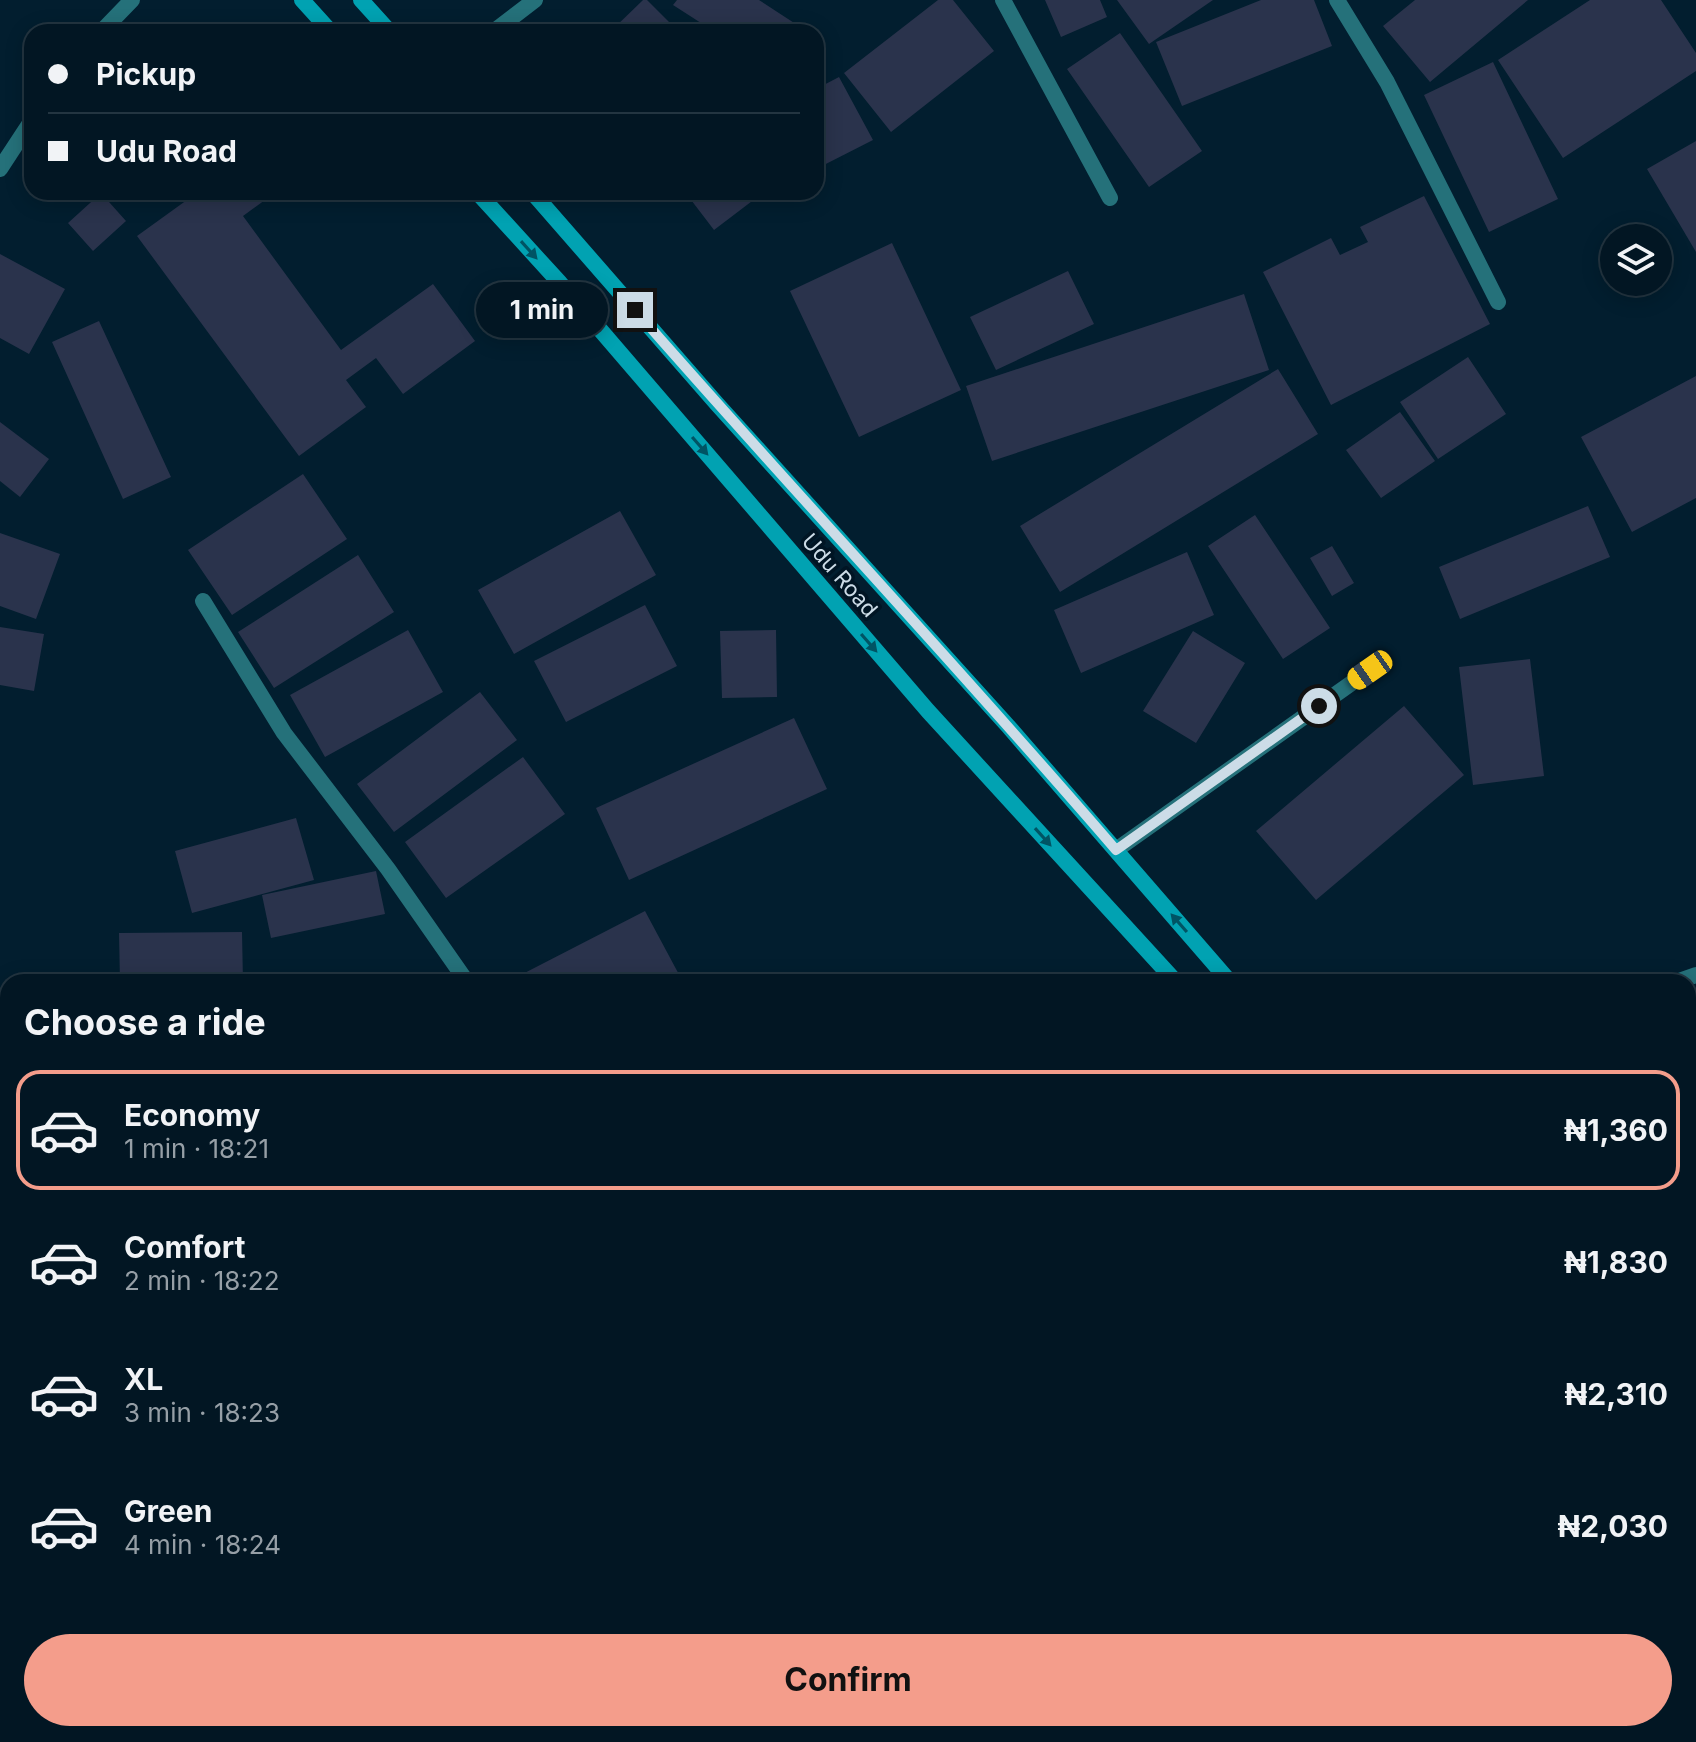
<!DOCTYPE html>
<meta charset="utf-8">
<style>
:root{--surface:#021623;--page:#102330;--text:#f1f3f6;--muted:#969fa6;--line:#233541;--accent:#f49d8b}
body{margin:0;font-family:Inter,sans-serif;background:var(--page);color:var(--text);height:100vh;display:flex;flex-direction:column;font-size:30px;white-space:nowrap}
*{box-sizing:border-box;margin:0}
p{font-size:26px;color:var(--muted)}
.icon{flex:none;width:44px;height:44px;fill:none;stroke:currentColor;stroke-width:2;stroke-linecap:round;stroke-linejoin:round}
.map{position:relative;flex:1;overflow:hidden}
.details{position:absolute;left:0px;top:974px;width:1696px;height:768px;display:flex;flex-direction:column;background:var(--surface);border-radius:24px 24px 0 0;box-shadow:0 4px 20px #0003,0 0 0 2px var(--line)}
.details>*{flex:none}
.guide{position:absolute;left:24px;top:24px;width:800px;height:176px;border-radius:24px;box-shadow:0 4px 20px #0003,0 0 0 2px var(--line);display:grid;align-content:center;height:176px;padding:0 24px;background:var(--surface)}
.controls{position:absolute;left:1600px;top:224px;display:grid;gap:16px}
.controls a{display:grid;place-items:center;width:72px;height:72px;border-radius:50%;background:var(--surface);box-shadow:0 4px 20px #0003,0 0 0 2px var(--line);font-size:40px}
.end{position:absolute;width:36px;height:36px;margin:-18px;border:10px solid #ccdce7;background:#111;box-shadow:0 0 0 4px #111}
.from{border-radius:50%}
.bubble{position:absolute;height:56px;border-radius:28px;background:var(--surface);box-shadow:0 4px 20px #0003,0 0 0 2px var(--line);font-size:26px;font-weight:700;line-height:56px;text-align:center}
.car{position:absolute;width:24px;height:48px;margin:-24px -12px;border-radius:10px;box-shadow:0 0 6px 2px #0007;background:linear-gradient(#f5c518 24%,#345 0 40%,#f5c518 0 76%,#345 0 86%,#f5c518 0)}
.guide b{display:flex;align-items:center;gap:28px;height:76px;font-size:30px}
.guide b+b{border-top:2px solid var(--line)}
.guide i{width:20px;height:20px;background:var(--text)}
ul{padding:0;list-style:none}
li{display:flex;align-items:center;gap:24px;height:120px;margin:0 16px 12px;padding:0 8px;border:4px solid transparent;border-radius:24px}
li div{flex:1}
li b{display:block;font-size:30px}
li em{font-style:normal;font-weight:700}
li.selected{border-color:var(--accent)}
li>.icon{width:72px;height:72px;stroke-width:1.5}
h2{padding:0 24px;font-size:36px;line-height:96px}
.action{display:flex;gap:16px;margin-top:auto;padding:16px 24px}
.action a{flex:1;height:92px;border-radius:48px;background:var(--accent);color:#111;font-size:32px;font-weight:700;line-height:92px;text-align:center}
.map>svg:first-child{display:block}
</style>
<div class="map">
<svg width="1696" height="1742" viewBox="0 0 1696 1742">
<rect width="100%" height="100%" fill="#021e2f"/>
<path fill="#2a334c" d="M643,0H647L679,32H610Z
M677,0H759L808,32H715L673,5Z
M938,0H953L994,51L891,132L844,73Z
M1045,0H1100L1107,17L1061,37Z
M1117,0H1213L1149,44Z
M1261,0H1314L1332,46L1182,106L1156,42Z
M1415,0H1528L1430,82L1383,26Z
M1590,0H1661L1696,53V71L1563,158L1498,60Z
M1120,33L1202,151L1149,187L1067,69Z
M1493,62L1558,199L1489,232L1424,95Z
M839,77L873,140L816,169V89Z
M1696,141V252L1647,169Z
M198,192H276L243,216L341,350L433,284L475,341L403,394L376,358L346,380L366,407L299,456L137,236Z
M685,192H764L714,230Z
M101,193L126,221L93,251L68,223Z
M1424,196L1490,324L1331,405L1263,272L1331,238L1340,255L1368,242L1360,227Z
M892,243L961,390L859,437L790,291Z
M0,254L65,289L29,354L0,338Z
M1068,271L1094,324L996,370L970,317Z
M1244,294L1269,370L992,461L966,386Z
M99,321L171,477L123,499L52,342Z
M1468,357L1506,414L1438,459L1400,402Z
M1278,369L1318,434L1060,592L1020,526Z
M1696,376V498L1632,532L1581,437Z
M1400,412L1435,461L1381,498L1346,450Z
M0,422L49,459L20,497L0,481Z
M303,474L347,539L232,615L188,550Z
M1588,506L1610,557L1460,619L1439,567Z
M620,511L656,575L514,654L478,590Z
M1255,515L1330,628L1283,659L1208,546Z
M0,533L60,554L36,619L0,606Z
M1332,546L1354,583L1332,596L1310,558Z
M1187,552L1214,615L1081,673L1054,610Z
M358,555L394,612L274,688L238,632Z
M645,605L677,666L566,722L534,661Z
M0,627L44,634L34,691L0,685Z
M408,630L443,692L325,757L290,695Z
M776,630L777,697L722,698L720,631Z
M1193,631L1245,663L1196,743L1143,711Z
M1530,659L1544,776L1473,785L1459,667Z
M480,692L517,740L394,832L357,784Z
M1404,706L1464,775L1316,900L1256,831Z
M794,718L827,789L629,880L596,808Z
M523,757L565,814L446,898L405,842Z
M296,818L314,880L192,913L175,851Z
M376,871L385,914L271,938L262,895Z
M645,911L683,982H507Z
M242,932L243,982H120L119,933Z
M0,1015L8,1016V1156L0,1155Z
M0,1172L8,1173L7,1255H0Z
M8,1510V1571H0V1511Z
M41,1734H102V1742H41Z
M488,1734H556L558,1742H491Z
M731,1734H748L750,1742H705Z
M809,1734H963V1742H809Z
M1065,1734H1187L1189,1742H1067Z
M1431,1734H1453L1455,1742H1407Z
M378,1737L465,1739V1742H377Z"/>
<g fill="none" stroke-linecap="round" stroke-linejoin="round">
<path stroke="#25717a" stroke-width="16" d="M1003,0L1110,198
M1337,0L1387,82L1498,302
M101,32L132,0
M493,32L535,0
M0,169L32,120
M203,601L284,733L388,869L467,982
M1116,850L1370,670
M1676,982L1696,975
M0,1313H8
M1688,1428L1696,1424
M0,1644H8
M215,1734L216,1742
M775,1734L778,1742
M1022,1734L1025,1742"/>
<path stroke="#01a2b2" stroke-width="16" d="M302,0L331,32
M361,0L390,32
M477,192L560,283L928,711L1176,982
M532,192L717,404L1008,726L1230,982
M1688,1476L1696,1485
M1688,1554L1696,1563"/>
</g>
<defs><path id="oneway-solid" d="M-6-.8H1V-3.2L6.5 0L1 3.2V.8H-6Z" transform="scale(2)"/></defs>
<g fill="#005464">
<use href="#oneway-solid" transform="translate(529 250) rotate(48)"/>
<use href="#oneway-solid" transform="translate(700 446) rotate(49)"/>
<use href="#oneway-solid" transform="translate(869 643) rotate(49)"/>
<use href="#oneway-solid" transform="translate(1043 837) rotate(48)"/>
<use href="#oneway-solid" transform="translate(1179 923) rotate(-131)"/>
</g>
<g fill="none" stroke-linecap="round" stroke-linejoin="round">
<path stroke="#ccdce7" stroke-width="10" d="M635,310C793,491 959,667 1116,850L1319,706"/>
</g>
<g text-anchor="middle" stroke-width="7" stroke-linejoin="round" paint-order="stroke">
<g font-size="22" fill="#ccdce7" stroke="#001524">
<text transform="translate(840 575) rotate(49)" y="8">Udu Road</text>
</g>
</g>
</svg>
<div class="controls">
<a><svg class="icon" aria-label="layers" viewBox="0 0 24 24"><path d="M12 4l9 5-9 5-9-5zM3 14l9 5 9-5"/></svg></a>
</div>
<i class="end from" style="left:1319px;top:706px"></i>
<i class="end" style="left:635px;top:310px"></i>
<div class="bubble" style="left:476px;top:282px;width:132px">1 min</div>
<i class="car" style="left:1370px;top:670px;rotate:235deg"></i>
<div class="guide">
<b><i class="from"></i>Pickup</b>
<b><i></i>Udu Road</b>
</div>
<section class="details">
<h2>Choose a ride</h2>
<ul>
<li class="selected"><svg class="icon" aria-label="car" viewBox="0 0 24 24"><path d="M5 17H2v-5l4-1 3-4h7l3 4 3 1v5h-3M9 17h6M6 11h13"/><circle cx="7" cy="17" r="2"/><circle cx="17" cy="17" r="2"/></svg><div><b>Economy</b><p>1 min · 18:21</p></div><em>₦1,360</em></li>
<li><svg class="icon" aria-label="car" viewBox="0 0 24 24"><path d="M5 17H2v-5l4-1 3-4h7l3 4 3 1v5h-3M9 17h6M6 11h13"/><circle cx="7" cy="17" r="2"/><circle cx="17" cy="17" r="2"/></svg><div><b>Comfort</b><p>2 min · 18:22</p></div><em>₦1,830</em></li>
<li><svg class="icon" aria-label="car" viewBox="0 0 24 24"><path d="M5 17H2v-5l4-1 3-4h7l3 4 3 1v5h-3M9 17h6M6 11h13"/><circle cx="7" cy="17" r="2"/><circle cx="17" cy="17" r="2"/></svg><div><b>XL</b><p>3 min · 18:23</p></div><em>₦2,310</em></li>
<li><svg class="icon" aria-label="car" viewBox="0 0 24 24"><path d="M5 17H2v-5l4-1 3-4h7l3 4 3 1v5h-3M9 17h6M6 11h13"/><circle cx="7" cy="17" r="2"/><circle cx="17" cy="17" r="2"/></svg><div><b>Green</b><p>4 min · 18:24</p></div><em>₦2,030</em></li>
</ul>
<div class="action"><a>Confirm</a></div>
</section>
</div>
